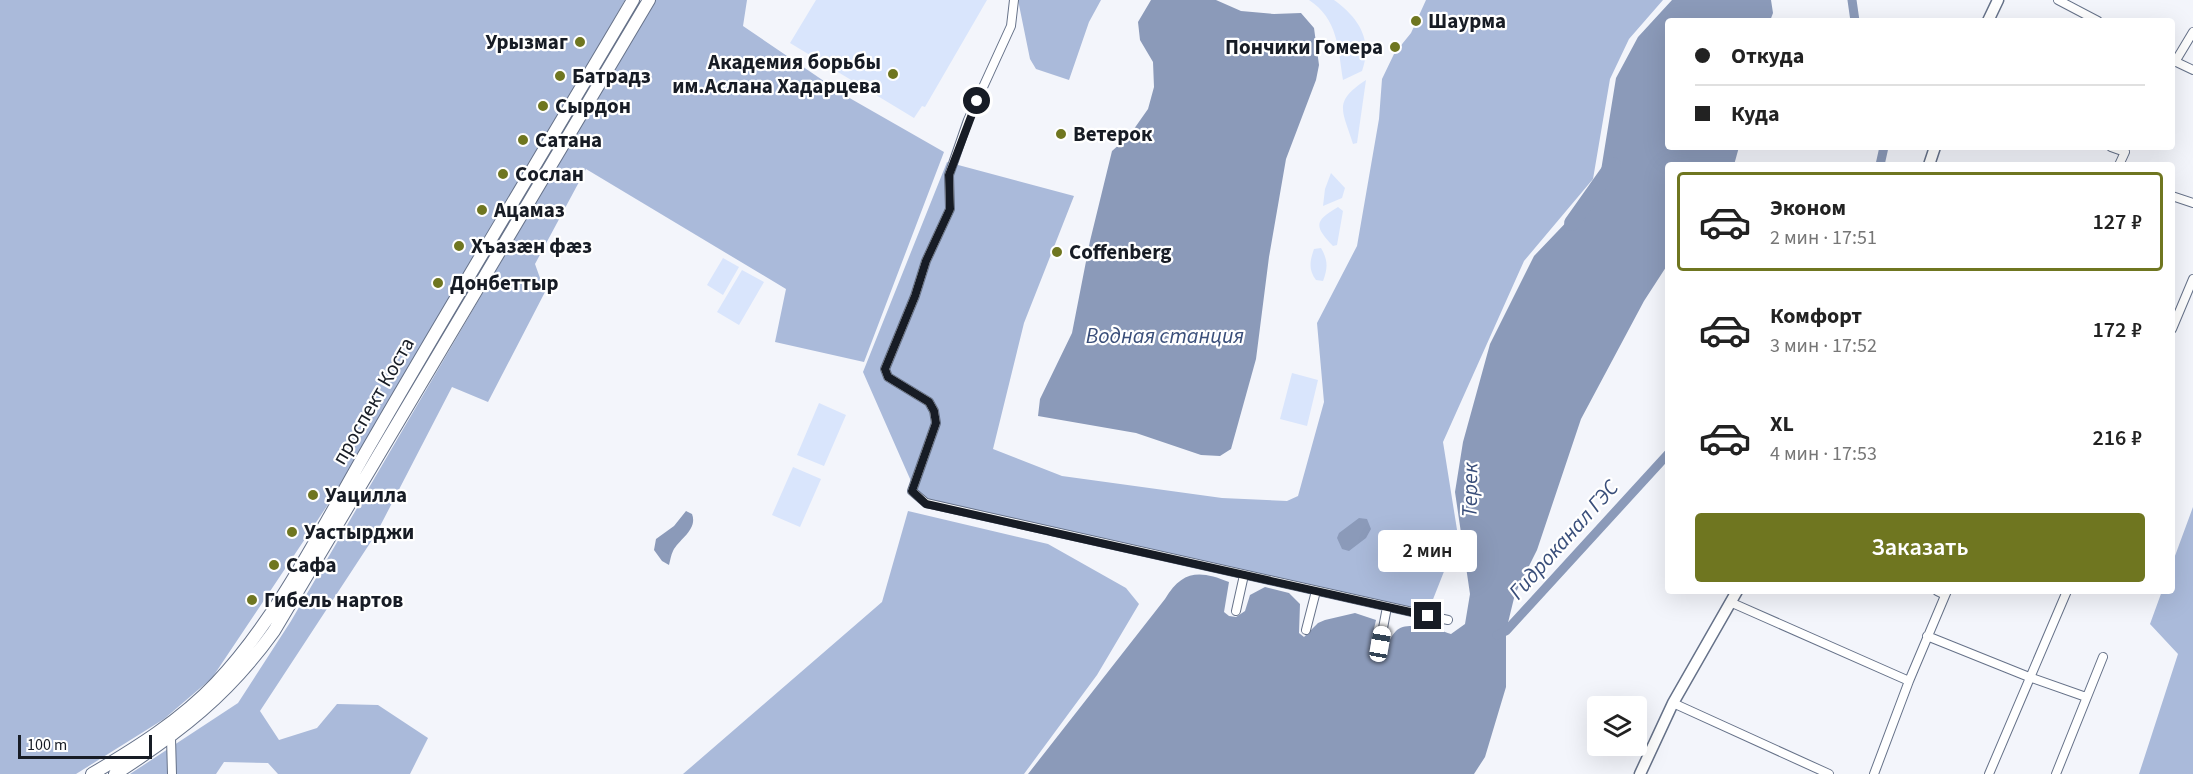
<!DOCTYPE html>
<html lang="ru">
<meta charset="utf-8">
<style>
:root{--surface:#fff;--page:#f6f6f6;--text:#222;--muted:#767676;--line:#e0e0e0;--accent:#6f7620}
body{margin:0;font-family:"Source Sans 3",sans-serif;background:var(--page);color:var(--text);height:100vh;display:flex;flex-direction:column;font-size:22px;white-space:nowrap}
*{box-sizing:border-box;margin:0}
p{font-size:20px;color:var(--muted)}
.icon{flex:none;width:33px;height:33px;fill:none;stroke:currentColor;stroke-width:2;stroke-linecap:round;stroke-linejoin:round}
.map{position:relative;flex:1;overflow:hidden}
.drawer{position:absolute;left:1665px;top:162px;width:510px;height:432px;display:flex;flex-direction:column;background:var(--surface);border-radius:6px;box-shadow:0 6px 24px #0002}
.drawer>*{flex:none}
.top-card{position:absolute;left:1665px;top:18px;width:510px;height:132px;border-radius:6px;box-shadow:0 6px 24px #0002;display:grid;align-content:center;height:132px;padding:0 30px;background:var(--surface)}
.buttons{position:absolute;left:1587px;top:696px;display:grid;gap:12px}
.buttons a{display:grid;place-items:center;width:60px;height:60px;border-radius:6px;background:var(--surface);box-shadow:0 6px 24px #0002;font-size:30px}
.scale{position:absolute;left:18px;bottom:15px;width:134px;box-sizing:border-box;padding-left:6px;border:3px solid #171c25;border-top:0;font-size:16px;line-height:21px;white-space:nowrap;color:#171c25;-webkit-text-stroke:4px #fff;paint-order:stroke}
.end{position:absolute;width:27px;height:27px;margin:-14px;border:8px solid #171c25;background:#fff;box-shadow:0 0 0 3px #fff}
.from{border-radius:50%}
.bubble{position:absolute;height:42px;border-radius:6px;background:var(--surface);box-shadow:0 6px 24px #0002;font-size:20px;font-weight:600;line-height:42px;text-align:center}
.car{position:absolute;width:18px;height:36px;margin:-18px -9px;border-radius:8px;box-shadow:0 0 4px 2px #0007;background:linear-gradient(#fff 24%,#345 0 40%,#fff 0 76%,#345 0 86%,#fff 0)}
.top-card b{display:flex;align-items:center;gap:21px;height:57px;font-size:22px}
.top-card b+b{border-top:2px solid var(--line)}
.top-card i{width:15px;height:15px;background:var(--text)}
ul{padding:10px 0 0;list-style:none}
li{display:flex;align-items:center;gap:18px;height:99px;margin:0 12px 9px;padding:0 18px;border:3px solid transparent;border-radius:6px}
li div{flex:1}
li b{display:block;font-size:22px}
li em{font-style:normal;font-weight:600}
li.active{border-color:var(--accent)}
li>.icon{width:54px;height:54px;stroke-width:1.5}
.button{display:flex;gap:12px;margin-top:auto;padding:12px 30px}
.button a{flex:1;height:69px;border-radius:6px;background:var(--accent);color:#fff;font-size:24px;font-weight:600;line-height:69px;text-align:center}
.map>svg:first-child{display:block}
</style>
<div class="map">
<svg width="2193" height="774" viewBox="0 0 2193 774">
<rect width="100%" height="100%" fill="#f3f5fb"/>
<path fill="#d9e5fc" d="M816,0H987L925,107L922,106L914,118L790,43Z
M1309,0H1334C1359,18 1373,40 1362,71L1343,80C1338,48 1338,19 1309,0Z
M1366,80L1357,143L1353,144C1343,111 1332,102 1366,80Z
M1331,173L1345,188L1342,198L1323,206L1325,189Z
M1338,207L1343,211L1337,245L1333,246C1314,226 1314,221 1338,207Z
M1321,248C1328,260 1328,268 1323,281L1316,280C1308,269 1310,261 1314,249Z
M723,258L739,267L723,295L707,285Z
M742,270L764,282L739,325L717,312Z
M1292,373L1318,380L1307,426L1280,419Z
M819,403L846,415L824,466L797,455Z
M793,467L821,479L800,527L772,515Z"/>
<path fill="#aabada" d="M0,0H625L509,203L335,494L212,678L164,719L76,774H0Z
M654,0H747L743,26L846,96L944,152L864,362L775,342L786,289L586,169L535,264L545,292L488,402L452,387L376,534L260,711L279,740L317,728L337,704L378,705L428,738L410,774H278L268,763L224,762L216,774H130L238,703L291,621Z
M1018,0H1101L1089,22L1069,80L1036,69L1030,59Z
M1426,0H1663L1629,39L1610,79L1593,179L1524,261L1443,442L1458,536L1428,612L918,497L863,372L947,162L1074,196L1024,323L993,449L1062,476L1222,498L1287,501L1298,496L1324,402L1317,323L1357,246L1379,119L1382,79L1394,54L1411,33Z
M2193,507V774H2139L2178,654L2150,624L2162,591H2172V564Z
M908,511L1048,544L1126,588L1139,604L1097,675L1024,774H683L882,602Z"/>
<path fill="#8b9ab9" d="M1151,0H1216L1241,11L1274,14L1301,13L1314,28L1319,65L1316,80L1286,159L1269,257L1256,359L1231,449L1220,456L1201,455L1136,433L1038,416L1040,399L1072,333L1090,241L1112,151L1129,136L1148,109L1154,87L1153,62L1140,40L1138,22Z
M1672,0H1771L1773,13L1770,21H1668V147H1739L1734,165H1668V264L1644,301L1581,419L1537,550L1515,594L1506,631V687L1485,757L1474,774H1028L1165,599C1182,570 1200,570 1229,582L1224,612L1229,616L1236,617L1245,611L1250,595L1265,587L1289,593L1300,604L1299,633L1304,637L1318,623L1325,620L1355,613L1376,620L1371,642L1372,649C1393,650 1385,642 1396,631C1406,620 1440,630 1451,634L1465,624L1470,594L1455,492L1463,442L1490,344L1534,256L1598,189L1616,78L1638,37Z
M686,511L692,514C698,530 679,539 673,551C671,555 670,561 669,565L662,561L654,550L656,539L674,526Z
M1359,518L1367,519L1371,529L1366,538L1349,551L1342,549L1337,538L1339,533Z"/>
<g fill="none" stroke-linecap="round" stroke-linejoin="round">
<path stroke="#8b9ab9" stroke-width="9" d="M1852,0L1855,21
M1880,165L1884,147
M1497,635L1506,631L1668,454"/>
<path stroke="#8b9ab9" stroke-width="16" d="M1572,223L1613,165"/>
<g stroke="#667289" stroke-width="10">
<path id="minor" d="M1014,0L1011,26L968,120L949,175L950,209L926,261L915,296L885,369L888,377L929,402L934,411L936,423L912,491L926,503L1448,620
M2058,0L2098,21
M2172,60L2193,70
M2175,62L2193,32
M2111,147L2125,152L2119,165
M2172,196L2193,203
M2172,329L2193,279
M1937,591L1945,595
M1730,602L1909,681
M1236,611L1244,575
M1306,630L1316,591
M1927,636L2029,677L2086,697
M1380,644L1387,607
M1673,703L1829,774
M171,738L172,774
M1874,774L1909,681L1947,591
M1989,774L2067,591
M2056,774L2103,657"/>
</g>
<g stroke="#667289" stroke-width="13">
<path id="tertiary" d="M1988,21L1998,0
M1929,165L1935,147
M1640,774L1673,703L1737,591"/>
</g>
<g stroke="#667289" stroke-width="14">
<path id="primary" d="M92,774C136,748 181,720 216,683C280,616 327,518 374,438C459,291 547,146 633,0
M115,774C180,732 228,695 274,631L649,0"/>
</g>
<use href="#minor" stroke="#fff" stroke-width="8"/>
<use href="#tertiary" stroke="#fff" stroke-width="10"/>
<use href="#primary" stroke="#fff" stroke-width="12"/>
</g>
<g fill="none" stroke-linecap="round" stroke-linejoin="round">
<path stroke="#171c25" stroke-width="8" d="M977,101L949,175L950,209L926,261L915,296L885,369L888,377L929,402L934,411L936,423L912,491L926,504L1428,616"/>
</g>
<g fill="#6f7620" stroke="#fff" stroke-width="2">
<circle cx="1416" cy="21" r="6"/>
<circle cx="580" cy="42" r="6"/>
<circle cx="1395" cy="47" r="6"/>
<circle cx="893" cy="74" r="6"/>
<circle cx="560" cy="76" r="6"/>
<circle cx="543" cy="106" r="6"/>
<circle cx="1061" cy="134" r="6"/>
<circle cx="523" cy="140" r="6"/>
<circle cx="503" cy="174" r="6"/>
<circle cx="482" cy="210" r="6"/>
<circle cx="459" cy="246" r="6"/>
<circle cx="1057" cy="252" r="6"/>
<circle cx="438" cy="283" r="6"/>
<circle cx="313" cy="495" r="6"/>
<circle cx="292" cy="532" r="6"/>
<circle cx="274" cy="565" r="6"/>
<circle cx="252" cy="600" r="6"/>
</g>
<g text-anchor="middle" stroke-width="4.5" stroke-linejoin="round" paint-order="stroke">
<g font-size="21" font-weight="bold" fill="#171c25" stroke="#fff" text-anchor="start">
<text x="1428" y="28">Шаурма</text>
<text x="568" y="49" text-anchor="end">Урызмаг</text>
<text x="1383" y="54" text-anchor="end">Пончики Гомера</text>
<text x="881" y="69" text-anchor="end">Академия борьбы<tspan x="881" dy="24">им.Аслана Хадарцева</tspan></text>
<text x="572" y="83">Батрадз</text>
<text x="555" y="113">Сырдон</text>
<text x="1073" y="141">Ветерок</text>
<text x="535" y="147">Сатана</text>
<text x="515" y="181">Сослан</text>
<text x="494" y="217">Ацамаз</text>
<text x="471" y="253">Хъазæн фæз</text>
<text x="1069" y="259">Coffenberg</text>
<text x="450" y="290">Донбеттыр</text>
<text x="325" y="502">Уацилла</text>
<text x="304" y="539">Уастырджи</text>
<text x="286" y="572">Сафа</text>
<text x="264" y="607">Гибель нартов</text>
</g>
<g font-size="21" fill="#171c25" stroke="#fff">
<text transform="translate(373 401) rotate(-60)" y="7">проспект Коста</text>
</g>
<g font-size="22" font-style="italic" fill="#394e7a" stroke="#fff">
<text x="1165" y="343">Водная станция</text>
<text transform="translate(1469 490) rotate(-89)" y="8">Терек</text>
<text transform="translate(1563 539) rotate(-48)" y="8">Гидроканал ГЭС</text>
</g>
</g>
</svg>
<div class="buttons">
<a><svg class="icon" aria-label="layers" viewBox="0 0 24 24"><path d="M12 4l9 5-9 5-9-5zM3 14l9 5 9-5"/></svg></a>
</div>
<div class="scale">100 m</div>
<i class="end from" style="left:977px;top:101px"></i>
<i class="end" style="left:1428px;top:616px"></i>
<div class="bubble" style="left:1378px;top:530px;width:99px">2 мин</div>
<i class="car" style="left:1380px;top:644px;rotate:10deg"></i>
<div class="top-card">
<b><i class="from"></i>Откуда</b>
<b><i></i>Куда</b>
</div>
<section class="drawer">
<ul>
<li class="active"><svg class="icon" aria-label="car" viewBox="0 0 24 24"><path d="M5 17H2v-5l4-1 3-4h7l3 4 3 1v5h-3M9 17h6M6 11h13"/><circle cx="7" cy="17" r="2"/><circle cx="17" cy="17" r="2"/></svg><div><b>Эконом</b><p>2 мин · 17:51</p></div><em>127 ₽</em></li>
<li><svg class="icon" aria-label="car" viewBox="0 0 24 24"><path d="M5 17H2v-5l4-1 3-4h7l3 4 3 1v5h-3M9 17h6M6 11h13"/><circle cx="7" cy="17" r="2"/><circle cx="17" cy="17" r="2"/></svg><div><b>Комфорт</b><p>3 мин · 17:52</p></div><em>172 ₽</em></li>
<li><svg class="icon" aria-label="car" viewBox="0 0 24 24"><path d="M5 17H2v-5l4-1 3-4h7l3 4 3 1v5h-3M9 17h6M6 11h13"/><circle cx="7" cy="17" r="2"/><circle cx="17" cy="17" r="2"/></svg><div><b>XL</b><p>4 мин · 17:53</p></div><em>216 ₽</em></li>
</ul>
<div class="button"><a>Заказать</a></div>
</section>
</div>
